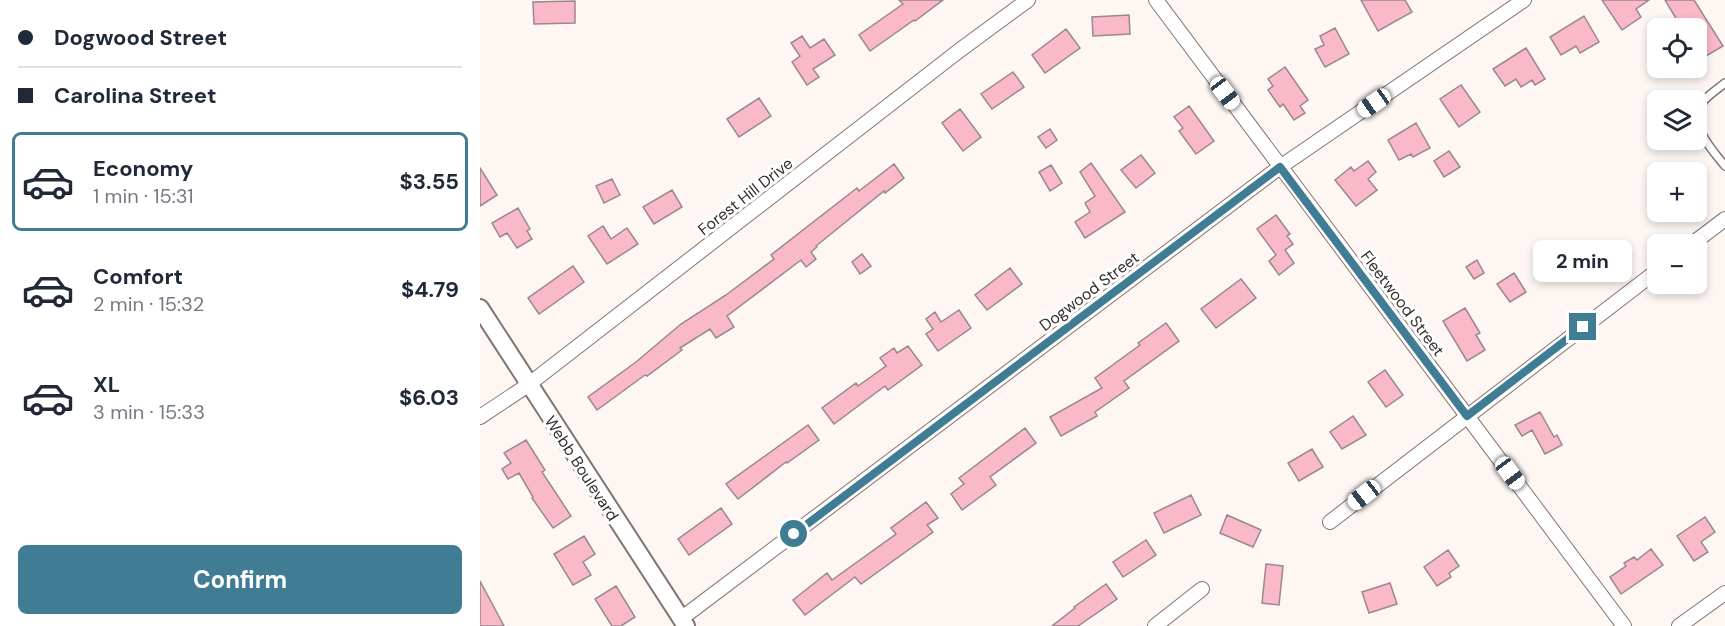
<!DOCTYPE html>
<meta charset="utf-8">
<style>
:root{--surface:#fff;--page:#f6f6f7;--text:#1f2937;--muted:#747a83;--line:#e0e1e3;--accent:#407c93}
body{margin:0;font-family:"DM Sans",sans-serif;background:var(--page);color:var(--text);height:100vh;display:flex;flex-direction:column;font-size:22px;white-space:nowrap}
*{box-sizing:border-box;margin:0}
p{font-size:20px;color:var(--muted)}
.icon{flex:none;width:33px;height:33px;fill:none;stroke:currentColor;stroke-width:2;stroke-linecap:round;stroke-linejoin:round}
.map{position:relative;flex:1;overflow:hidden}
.drawer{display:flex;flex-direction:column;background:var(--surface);width:480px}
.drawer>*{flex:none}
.guide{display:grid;align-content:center;height:132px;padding:0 18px;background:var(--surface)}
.fabs{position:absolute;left:1167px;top:18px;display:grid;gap:12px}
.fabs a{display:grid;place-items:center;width:60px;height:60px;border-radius:9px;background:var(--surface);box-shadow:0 3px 9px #0003;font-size:30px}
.end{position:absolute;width:27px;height:27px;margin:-14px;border:8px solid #407c93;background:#fff;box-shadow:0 0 0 3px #fff}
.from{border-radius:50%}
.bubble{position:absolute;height:42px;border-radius:9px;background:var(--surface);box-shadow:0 3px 9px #0003;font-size:20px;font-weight:700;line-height:42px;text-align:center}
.car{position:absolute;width:18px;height:36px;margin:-18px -9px;border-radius:8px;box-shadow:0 0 4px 2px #0007;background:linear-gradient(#fff 24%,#345 0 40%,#fff 0 76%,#345 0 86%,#fff 0)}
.guide b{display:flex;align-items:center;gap:21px;height:57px;font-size:22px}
.guide b+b{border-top:2px solid var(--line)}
.guide i{width:15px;height:15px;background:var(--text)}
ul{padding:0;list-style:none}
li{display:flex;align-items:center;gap:18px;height:99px;margin:0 12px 9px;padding:0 6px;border:3px solid transparent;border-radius:9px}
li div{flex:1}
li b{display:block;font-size:22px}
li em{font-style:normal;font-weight:700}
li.on{border-color:var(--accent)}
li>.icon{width:54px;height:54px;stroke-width:1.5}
.action{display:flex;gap:12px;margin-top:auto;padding:12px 18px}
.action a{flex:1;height:69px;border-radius:9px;background:var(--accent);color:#fff;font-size:24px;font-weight:700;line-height:69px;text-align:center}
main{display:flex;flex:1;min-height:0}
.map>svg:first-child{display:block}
</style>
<main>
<section class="drawer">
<div class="guide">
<b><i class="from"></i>Dogwood Street</b>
<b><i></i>Carolina Street</b>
</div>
<ul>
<li class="on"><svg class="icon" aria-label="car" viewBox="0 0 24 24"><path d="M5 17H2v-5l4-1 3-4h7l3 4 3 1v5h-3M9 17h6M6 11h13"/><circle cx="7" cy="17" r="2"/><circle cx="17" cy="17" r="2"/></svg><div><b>Economy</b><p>1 min · 15:31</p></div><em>$3.55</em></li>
<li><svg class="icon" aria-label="car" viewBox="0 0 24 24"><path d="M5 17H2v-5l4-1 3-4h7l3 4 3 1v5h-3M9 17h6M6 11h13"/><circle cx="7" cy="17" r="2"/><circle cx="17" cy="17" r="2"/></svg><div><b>Comfort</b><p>2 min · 15:32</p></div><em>$4.79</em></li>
<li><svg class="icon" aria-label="car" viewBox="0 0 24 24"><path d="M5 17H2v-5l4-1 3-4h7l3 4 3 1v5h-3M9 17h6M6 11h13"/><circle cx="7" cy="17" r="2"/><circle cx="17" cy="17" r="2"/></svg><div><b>XL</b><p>3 min · 15:33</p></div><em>$6.03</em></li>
</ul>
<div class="action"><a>Confirm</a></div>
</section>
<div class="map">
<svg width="1245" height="626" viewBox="0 0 1245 626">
<rect width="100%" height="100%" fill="#fdf6f3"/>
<path fill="#fab9c8" stroke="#9a888c" stroke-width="1.5" d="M419,0H463L435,21L434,20L390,51L379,35L423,4Z
M881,0H925L932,12L898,31Z
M1122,0H1169L1156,9L1161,17L1142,30Z
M1185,0H1214L1243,46L1216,62V28H1183L1197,20Z
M95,1V23L54,24L53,2Z
M649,15L650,34L613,36L612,17Z
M1104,16L1119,42L1100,53L1096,46L1081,55L1070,37Z
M855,28L869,54L845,67L835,49L844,45L840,36Z
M586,29L600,48L565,73L552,55Z
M322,36L330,48L344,39L355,55L333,69L339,77L327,85L312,62L320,56L311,43Z
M1046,48L1065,79L1055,85L1052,80L1041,87L1036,79L1025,86L1013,69Z
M805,67L828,100L820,106L825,113L814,120L803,104L800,107L788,90L793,86L788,79Z
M533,72L544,87L512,109L501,94Z
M981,85L1000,112L979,127L960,99Z
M279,98L291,116L259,137L247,119Z
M709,106L734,141L716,154L699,131L703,128L694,117Z
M480,109L501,137L483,151L462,123Z
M936,123L950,148L933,157L931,154L919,160L908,140Z
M570,129L577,140L566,148L558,137Z
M969,151L980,167L964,177L954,161Z
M661,155L675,173L656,188L641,170Z
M888,161L896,172L888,179L897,190L876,206L855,180L871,167L874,171Z
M611,163L645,212L605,238L595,222L610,212L605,203L615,196L600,172Z
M414,164L424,178L405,193L404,191L336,246L337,247L331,252L336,259L326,267L321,260L247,316L254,327L236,338L230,329L200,348L202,350L167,376L165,375L117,410L108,397L156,362L201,324L246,295L294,259L291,255L377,188L379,191Z
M571,165L582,183L570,191L559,172Z
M0,168L17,195L0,206Z
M132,179L140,195L124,203L116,186Z
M192,190L202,207L174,224L163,207Z
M38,208L50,229L47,231L52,239L37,248L27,233L20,237L12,223Z
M796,215L810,234L807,236L813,244L805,250L814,263L799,275L789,261L796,255L777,229Z
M123,226L131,239L147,228L158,244L127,264L108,236Z
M382,254L391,266L380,274L372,262Z
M997,260L1004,273L994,279L986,267Z
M93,266L104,282L59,314L48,298Z
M530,268L542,284L507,310L495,295Z
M1034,273L1046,292L1030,302L1017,284Z
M761,279L776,298L736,328L721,309Z
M985,308L1000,333L996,335L1005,350L987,361L963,321Z
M479,310L491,328L458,351L446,334L453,329L446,319L455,312L461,322Z
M686,323L699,341L644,381L649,388L615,412L617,416L581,436L570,417L622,388L615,378L660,345L658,343Z
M428,346L442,365L408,390L405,386L354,424L342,408L376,383L378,386L406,366L400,358L414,348L417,353Z
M905,370L923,395L906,407L888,382Z
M1060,412L1074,437L1077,435L1082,445L1065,454L1052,430L1042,436L1035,425Z
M873,416L886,435L862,449L850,432Z
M328,425L339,440L307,463L306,462L258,499L246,484Z
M545,428L556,443L510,477L516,485L482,510L471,494L484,484L479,478Z
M46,440L65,470L62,472L91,516L73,528L52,498L53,497L39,473L28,479L22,469L31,463L24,453Z
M832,449L843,467L819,481L808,463Z
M711,495L721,515L684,533L674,513Z
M446,502L458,518L447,525L453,532L381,584L375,577L325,615L313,600L347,573L352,580L416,534L411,528Z
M241,508L252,524L209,555L198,539Z
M747,515L781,530L773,547L740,533Z
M1225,517L1235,532L1221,542L1228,552L1214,561L1197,536Z
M104,536L115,554L103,562L111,575L93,585L74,554Z
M666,540L676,555L643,577L633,562Z
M1171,549L1183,565L1141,594L1130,577L1146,566L1144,563L1154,557L1157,560Z
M968,550L979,566L969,573L971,577L957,586L944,567Z
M786,564L803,566L799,605L782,603Z
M0,581L24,626H0Z
M910,583L917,604L889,613L882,592Z
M626,584L637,599L598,626H572L595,608L594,607Z
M136,586L155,617L141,626H132L115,599Z"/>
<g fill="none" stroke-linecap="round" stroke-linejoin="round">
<g stroke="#84746f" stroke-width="10">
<path id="service" d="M1245,83C1238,89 1228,95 1223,102C1206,123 1233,151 1245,166"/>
</g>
<g stroke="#84746f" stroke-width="16">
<path id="minor" d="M676,0L1144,626
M1212,244L1245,219
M0,417L48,385L480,50L548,0
M850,522L1178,270
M202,618L800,167L1044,0
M675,626L722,589
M1199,626L1245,593"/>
</g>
<g stroke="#84746f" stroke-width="20">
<path id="tertiary" d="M0,308L206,626"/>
</g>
<use href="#service" stroke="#fff" stroke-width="7"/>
<use href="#minor" stroke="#fff" stroke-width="14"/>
<use href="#tertiary" stroke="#fff" stroke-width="16"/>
</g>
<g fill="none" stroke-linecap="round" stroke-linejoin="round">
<path stroke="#407c93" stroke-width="8" d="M314,534L800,167L987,416L1103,327"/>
</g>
<g text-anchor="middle" stroke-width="6" stroke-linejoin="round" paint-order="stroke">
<g font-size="16" fill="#342d2b" stroke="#fff">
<text transform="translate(265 196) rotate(-38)" y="6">Forest Hill Drive</text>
<text transform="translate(609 291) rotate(-37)" y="6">Dogwood Street</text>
<text transform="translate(923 303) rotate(53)" y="6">Fleetwood Street</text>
<text transform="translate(102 468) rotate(57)" y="6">Webb Boulevard</text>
</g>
</g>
</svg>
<div class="fabs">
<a><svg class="icon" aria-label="locate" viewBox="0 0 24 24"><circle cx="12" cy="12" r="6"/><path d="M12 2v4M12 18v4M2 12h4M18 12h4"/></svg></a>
<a><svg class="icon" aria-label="layers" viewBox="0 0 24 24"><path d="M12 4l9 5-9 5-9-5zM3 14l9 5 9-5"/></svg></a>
<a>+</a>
<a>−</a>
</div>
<i class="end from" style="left:314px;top:534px"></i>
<i class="end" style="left:1103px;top:327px"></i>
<div class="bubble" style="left:1053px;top:240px;width:99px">2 min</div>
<i class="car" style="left:745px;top:93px;rotate:143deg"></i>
<i class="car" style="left:894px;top:103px;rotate:235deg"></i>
<i class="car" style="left:1030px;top:473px;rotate:143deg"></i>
<i class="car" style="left:884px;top:495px;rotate:232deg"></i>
</div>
</main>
